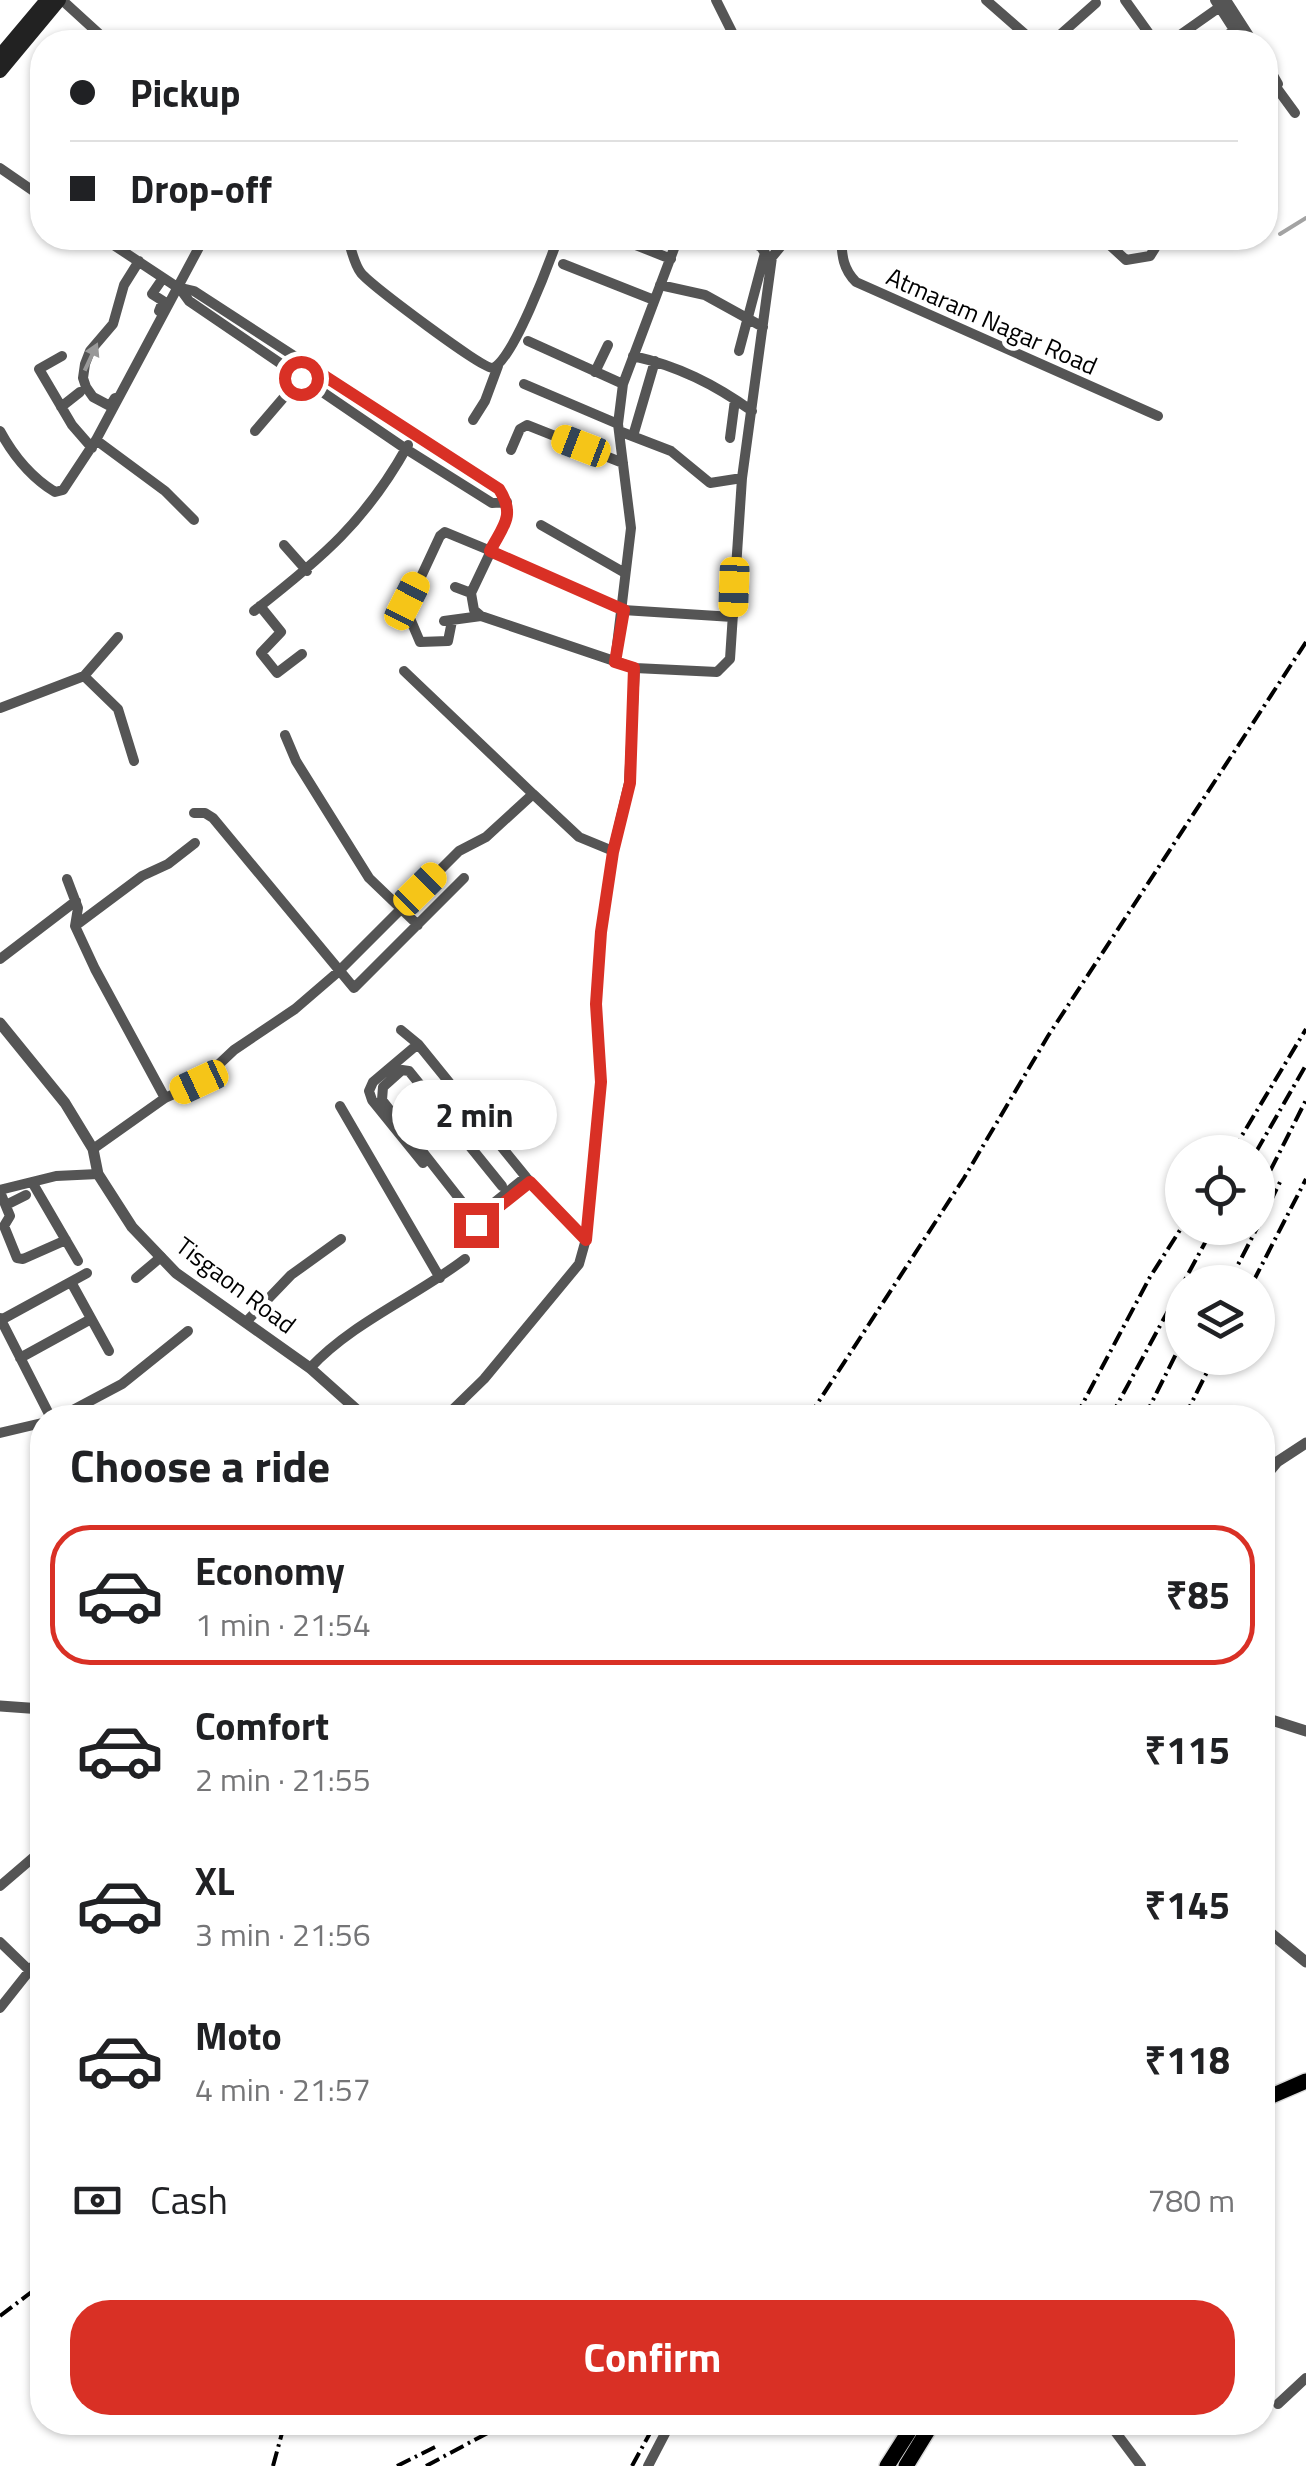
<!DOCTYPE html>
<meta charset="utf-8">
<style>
:root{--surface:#fff;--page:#f6f6f6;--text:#202124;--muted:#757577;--line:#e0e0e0;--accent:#d93025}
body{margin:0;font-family:"Titillium Web",sans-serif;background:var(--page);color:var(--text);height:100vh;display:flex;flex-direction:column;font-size:38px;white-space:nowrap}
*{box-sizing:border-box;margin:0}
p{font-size:32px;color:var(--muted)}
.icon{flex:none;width:55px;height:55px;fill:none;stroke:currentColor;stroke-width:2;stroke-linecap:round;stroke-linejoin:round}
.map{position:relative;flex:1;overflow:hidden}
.drawer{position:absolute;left:30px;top:1405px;width:1245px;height:1030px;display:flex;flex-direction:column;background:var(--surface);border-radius:40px;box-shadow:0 2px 8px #0004}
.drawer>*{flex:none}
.top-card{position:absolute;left:30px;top:30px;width:1248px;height:220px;border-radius:40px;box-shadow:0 2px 8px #0004;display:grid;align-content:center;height:220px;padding:0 40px;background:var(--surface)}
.fabs{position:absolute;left:1165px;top:1135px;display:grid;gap:20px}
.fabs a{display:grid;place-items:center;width:110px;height:110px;border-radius:50%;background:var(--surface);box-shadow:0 2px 8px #0004;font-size:50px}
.end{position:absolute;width:45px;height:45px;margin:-22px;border:12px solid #d93025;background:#fff;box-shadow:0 0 0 5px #fff}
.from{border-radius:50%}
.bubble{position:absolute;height:70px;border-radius:35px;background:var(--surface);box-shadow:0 2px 8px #0004;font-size:32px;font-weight:700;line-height:70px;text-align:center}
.car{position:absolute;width:30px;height:60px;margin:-30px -15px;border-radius:12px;box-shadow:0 0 8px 2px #0007;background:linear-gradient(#f5c518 24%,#345 0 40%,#f5c518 0 76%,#345 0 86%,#f5c518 0)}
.top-card b{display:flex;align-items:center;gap:35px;height:95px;font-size:38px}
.top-card b+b{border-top:2px solid var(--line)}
.top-card i{width:25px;height:25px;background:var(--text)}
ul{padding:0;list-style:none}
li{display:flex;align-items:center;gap:30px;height:140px;margin:0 20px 15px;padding:0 20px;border:5px solid transparent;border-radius:40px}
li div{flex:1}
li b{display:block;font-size:38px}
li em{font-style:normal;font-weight:700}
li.selected{border-color:var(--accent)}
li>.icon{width:90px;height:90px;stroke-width:1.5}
h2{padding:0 40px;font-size:45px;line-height:120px}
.pay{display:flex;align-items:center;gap:25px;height:110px;padding:0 40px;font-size:38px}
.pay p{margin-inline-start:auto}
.action{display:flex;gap:20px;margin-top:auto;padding:20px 40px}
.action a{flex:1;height:115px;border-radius:40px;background:var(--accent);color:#fff;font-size:40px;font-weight:700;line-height:115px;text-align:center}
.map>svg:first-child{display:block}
</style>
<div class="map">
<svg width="1306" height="2466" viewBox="0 0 1306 2466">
<rect width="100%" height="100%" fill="#fff"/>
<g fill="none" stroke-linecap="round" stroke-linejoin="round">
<path stroke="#a3a3a3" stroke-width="4" d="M1280,234L1306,218"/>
<g stroke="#dbdbdb" stroke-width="18">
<path id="primary" d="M1262,2100L1306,2081
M887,2466L915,2422
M906,2466L933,2422"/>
</g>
<path stroke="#555" stroke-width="10" d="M62,0L108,42
M716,0L737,42
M986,0L1034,42
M1125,0L1155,42
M1215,0L1242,42
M1226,0L1253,42
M1052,42L1096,3
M1170,42L1227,2
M1216,42L1237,29
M1265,61L1278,84L1272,87L1265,79
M1276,87L1295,113
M0,168L42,197
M103,238L177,287L194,291L499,489C516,516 503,525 491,551L623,610L733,617
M348,238C351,249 354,264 361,273C372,286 484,370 492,368C512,364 551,258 558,238
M618,238L671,259
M841,238C842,256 843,269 856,282L1158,416
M1048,238L1056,241L1085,238
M1102,238L1126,260L1150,256L1155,248L1153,238
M918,240L919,238
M1016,244L1020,238
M563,264L654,300
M660,285L705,295L763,327
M181,290L189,301L406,449L492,503L507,502
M159,311L163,301L152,294L163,278
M528,341L623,384
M739,351L765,253L761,247L744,238
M62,356L39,369L72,425L92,448
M633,356C678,366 714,384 752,411
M595,372L608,345
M524,384L618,424
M115,398L110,406L93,397L86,387L83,378L85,364L90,351L113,324L124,285L139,261
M61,407L80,392
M473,420L485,401L498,366
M0,431C13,455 32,478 55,492L63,490L96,440L204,238
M255,431L303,375
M619,431L671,451L710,483L742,478
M633,436L655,361
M730,438L735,400
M96,440L165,491L194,520
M511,450L520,429L527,425L623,463
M541,525L625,573
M284,545L307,571
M455,587L471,593
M260,606L281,632L261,653L277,673L302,654
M254,611C322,558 366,521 408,445
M444,621L481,616
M452,621L448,641L420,642L406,609L440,536L445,532L491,551L471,593L474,610L481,616L635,668L717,672L730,659L742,478L772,257L786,240L794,238
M615,662L631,528L618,424L623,384L678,238
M404,671L533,794
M84,676L118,637
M0,708L84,676L118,709L134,761
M285,735L296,761L369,878L418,925
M194,813H205L213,818L354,988L464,878
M67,879L78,908L75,926L95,969L165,1098
M75,926L142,876L168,864L195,843
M0,959L76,901
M401,1030L418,1044L530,1182L586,1239
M418,1044L373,1082L369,1091L372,1100L423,1163
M340,1106L440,1278
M93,1149L165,1098L199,1083L234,1050L295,1009L338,972L459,851L486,837L533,794L579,837L613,851
M32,1182L78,1261
M502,1186L409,1071L402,1070L383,1087L382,1100L473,1216L479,1215L526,1177
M0,1190L56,1176L98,1174
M0,1192L10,1216L4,1226L17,1258L23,1259L66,1240
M6,1205L26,1195
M462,1212L472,1224H479L530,1182
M136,1278L161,1257
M71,1282L109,1351
M0,1318L51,1418
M1,1320L87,1273
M246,1322L291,1275L341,1239
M20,1358L91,1319
M310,1368C353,1322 415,1297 465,1259
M58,1418L122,1384L188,1331
M444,1418L484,1379L579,1264L586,1239L601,1082L596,1004L601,932L613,851L629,783L635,668
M0,1433L42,1423
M36,1734L39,1709
M0,1886L42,1850
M0,1942L30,1971
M0,2008L42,1955
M1278,2404L1306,2378
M1108,2422L1141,2466
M648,2466L671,2422"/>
<path stroke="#555" stroke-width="11" d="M0,1023L65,1103L93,1149L98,1174L132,1227L176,1273L310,1368L366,1418
M1262,1480L1277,1462L1306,1443
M0,1706L42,1709
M1262,1717L1306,1731
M1262,1926L1306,1962"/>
<path stroke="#222" stroke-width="14" d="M0,56L47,0
M0,71L59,0"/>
<use href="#primary" stroke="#000" stroke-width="15"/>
<path stroke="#000" stroke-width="4" stroke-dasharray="15 5 2.5 5" stroke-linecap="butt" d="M1232,1152L1306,1029
M1256,1152L1306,1065
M1258,1195L1306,1100
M1258,1227L1280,1182
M1229,1282L1257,1228
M1253,1282L1306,1179
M808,1418L964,1178L1048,1036L1306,642
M1075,1418L1150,1277L1182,1227
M1110,1418L1213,1228
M1144,1418L1182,1342
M1184,1418L1214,1358
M0,2316L42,2284
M273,2466L285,2422
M397,2466L437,2446
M426,2466L508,2422
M632,2466L656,2422"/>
</g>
<defs><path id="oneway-solid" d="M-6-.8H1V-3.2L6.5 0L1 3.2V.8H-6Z" transform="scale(2.5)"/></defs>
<use fill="#999" href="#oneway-solid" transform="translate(91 357) rotate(-65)"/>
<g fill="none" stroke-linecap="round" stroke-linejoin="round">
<path stroke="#d93025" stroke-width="12" d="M301,378L309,366L499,489C516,516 503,526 490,551L624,610L615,662L634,668L630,783L613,852L601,932L596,1004L601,1082L586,1240L530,1182L476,1225"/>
</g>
<g text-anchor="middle" stroke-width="9" stroke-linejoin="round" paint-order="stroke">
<g font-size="25" fill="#000" stroke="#fff">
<text transform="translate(992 321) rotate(24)" y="9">Atmaram Nagar Road</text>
<text transform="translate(236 1285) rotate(37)" y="9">Tisgaon Road</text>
</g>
</g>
</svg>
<div class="fabs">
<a><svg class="icon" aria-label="locate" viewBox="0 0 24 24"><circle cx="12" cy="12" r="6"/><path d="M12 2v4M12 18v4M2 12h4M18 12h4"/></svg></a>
<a><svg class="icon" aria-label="layers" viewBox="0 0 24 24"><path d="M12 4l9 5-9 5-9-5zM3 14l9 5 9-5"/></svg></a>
</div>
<i class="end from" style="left:301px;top:378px"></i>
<i class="end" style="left:476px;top:1225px"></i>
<div class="bubble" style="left:392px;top:1080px;width:165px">2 min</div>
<i class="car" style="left:581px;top:446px;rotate:291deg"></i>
<i class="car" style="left:734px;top:587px;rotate:182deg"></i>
<i class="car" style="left:407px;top:601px;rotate:27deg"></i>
<i class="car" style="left:420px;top:889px;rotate:45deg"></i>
<i class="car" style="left:199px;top:1082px;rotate:245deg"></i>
<div class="top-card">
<b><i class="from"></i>Pickup</b>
<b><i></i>Drop-off</b>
</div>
<section class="drawer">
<h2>Choose a ride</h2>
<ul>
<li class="selected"><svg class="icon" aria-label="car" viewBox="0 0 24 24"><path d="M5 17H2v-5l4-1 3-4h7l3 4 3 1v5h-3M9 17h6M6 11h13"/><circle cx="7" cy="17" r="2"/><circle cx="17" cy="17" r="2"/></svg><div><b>Economy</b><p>1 min · 21:54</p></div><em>₹85</em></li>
<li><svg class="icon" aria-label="car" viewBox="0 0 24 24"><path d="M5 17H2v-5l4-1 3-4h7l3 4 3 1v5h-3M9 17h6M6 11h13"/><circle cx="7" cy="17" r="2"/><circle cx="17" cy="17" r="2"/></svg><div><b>Comfort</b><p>2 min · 21:55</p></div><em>₹115</em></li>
<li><svg class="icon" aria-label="car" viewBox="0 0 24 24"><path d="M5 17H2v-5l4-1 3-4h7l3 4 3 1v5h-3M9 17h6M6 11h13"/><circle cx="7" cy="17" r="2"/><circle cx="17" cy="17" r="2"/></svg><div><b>XL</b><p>3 min · 21:56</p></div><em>₹145</em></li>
<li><svg class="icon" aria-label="car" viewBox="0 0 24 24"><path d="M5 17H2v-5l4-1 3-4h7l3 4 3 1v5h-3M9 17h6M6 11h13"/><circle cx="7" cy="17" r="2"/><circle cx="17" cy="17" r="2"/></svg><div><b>Moto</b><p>4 min · 21:57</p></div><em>₹118</em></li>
</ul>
<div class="pay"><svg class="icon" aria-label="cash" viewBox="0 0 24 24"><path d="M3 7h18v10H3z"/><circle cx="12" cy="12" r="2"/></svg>Cash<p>780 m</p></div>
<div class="action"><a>Confirm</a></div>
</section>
</div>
